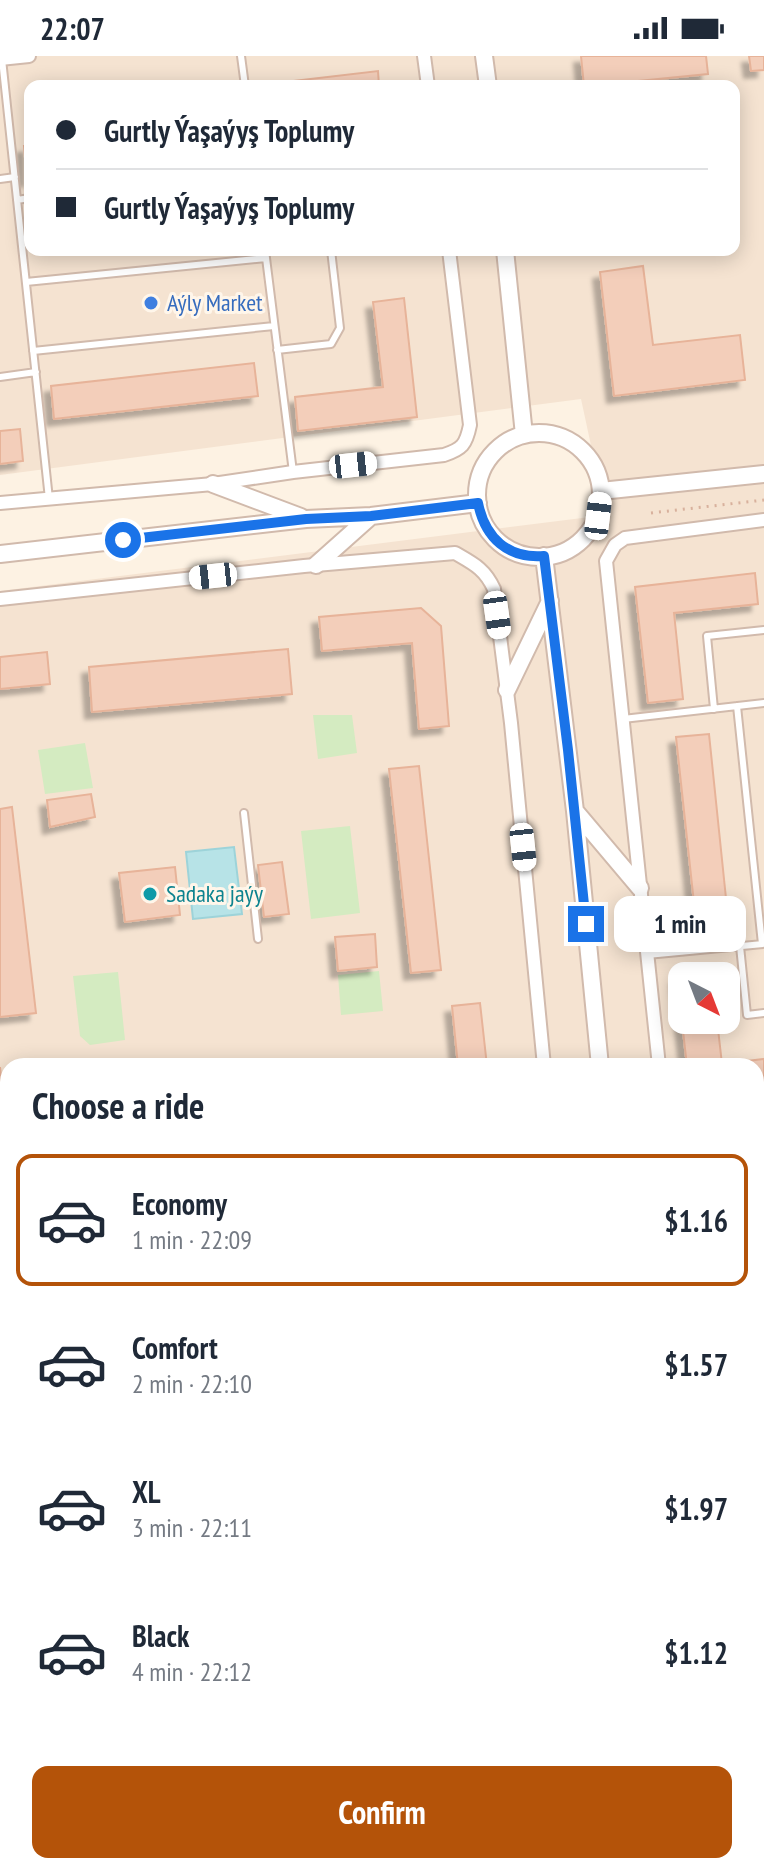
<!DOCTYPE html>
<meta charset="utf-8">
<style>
:root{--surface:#fff;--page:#f2f2f3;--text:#1f2937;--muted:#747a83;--line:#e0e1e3;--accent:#b45309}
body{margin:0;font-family:"PT Sans Narrow",sans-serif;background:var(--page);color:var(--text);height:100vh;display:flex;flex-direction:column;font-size:30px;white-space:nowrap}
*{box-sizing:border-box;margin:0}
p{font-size:26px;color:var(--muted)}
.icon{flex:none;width:44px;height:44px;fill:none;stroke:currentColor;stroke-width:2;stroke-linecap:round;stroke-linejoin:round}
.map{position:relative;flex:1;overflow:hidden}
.sheet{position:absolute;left:0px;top:1002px;width:764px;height:816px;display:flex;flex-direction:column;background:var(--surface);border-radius:24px 24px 0 0;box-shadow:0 4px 20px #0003}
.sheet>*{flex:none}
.top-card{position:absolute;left:24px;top:24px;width:716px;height:176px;border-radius:16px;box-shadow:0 4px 20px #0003;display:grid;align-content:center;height:176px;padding:0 32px;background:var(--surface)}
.needle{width:52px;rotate:138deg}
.buttons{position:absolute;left:668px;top:906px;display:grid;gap:16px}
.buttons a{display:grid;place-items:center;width:72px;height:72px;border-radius:16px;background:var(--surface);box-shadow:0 4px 20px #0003;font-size:40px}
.end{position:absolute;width:36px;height:36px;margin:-18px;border:10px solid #1a73e8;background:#fff;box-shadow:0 0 0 4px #fff}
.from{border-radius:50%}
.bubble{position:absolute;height:56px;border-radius:16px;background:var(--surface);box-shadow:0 4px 20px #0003;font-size:26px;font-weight:700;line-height:56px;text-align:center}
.car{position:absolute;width:24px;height:48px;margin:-24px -12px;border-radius:10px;box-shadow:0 0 6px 2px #0007;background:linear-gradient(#fff 24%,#345 0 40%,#fff 0 76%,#345 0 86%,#fff 0)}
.top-card b{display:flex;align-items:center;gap:28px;height:76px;font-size:30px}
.top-card b+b{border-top:2px solid var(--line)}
.top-card i{width:20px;height:20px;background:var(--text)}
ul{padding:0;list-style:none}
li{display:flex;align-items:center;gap:24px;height:132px;margin:0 16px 12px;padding:0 16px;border:4px solid transparent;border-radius:16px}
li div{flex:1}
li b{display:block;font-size:30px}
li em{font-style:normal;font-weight:700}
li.active{border-color:var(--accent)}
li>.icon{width:72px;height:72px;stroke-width:1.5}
h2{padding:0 32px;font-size:36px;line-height:96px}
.primary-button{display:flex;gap:16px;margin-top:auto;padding:16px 32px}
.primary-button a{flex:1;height:92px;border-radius:16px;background:var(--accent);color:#fff;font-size:32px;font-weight:700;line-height:92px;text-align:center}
.status{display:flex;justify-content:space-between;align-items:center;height:56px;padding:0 40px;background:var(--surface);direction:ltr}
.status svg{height:22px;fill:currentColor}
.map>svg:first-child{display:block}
</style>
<div class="status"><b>22:07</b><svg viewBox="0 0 49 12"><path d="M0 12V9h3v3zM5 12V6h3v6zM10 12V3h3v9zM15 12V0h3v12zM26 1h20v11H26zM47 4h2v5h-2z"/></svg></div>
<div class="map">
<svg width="764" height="1818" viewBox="0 0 764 1818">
<defs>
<filter id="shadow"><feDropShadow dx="-7" dy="7" stdDeviation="2" flood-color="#0004"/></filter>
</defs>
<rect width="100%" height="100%" fill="#fdf2e3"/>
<path fill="#f5e3d1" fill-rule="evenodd" d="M0,0H764V1818H0V535L606,459L581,343L0,419ZM30,30H734V194H30ZM682,920H726V964H682ZM8,1010H756V1810H8Z"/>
<path fill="#d4ebc1" d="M313,659H352L357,697L318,703Z
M85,687L93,732L45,738L38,694Z
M350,770L360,857L311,863L301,775Z
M379,915L383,955L341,959L338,919Z
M118,916L125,984L90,989L80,980L73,920Z"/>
<path fill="#b7e3e7" stroke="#9dd3d9" stroke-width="2" d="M234,791L242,858L193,863L186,796Z"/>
<path fill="#f3ceba" stroke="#e7b399" stroke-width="2" filter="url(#shadow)" d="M581,0H706L708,18L629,26V30H584Z
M749,0H764V14L751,15Z
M378,15L379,30H260V29Z
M24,90H30V123L27,124Z
M643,210L653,289L740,279L745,324L614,340L600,216Z
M404,242L417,361L298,375L295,341L383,331L373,246Z
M254,307L258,340L54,363L51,330Z
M20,373L23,405L0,408V375Z
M755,517L758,548L674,557L683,643L648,647L635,531Z
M421,552L441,570L449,670L419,673L412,587L322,595L319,561Z
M288,593L292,638L92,656L89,611Z
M47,596L50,628L0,633V601Z
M709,678L730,881L698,884L676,681Z
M419,710L441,914L411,917L389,713Z
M91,738L95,761L50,771L47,744Z
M12,751L36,957L0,961V753Z
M282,806L289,858L264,861L258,809Z
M175,811L180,859L125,866L119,817Z
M375,878L377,911L338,915L335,881Z
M682,921V964H717L722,1008L764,1003V1034L756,1035V1010H687L677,922Z
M480,947L487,1010H458L452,950Z
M0,1011L8,1085V1114L0,1115Z
M764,1127V1161L756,1162V1128Z
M8,1212V1336L4,1337L0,1306V1222Z
M764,1289V1485L756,1419V1290Z
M764,1533V1653H759L756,1621V1534Z"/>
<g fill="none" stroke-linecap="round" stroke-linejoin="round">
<g stroke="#d1baac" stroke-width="10">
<path id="service" d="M241,0L245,30
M2,3L49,443
M0,123L15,121
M17,144L30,142
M265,194L293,416
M26,226L266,202
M277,294L331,288L340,272L331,194
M33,295L274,270
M0,321L36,316
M737,650L762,888
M714,653L707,580L764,574
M623,663L764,647
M244,757L258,883
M740,890L747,959L764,957
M647,899L763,888
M756,1268L764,1267
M756,1510L764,1509
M85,1810L86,1818
M156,1810L157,1818"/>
</g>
<g stroke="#d1baac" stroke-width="16">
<path id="minor" d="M424,0L428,30
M0,3L29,0
M0,447L213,428L293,416L444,399C462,393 466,389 470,369L449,194
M0,543L304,510L455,497C474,508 485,513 494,533L511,667L544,1010
M659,1010L606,505L615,489L625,482L764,464
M756,1076L764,1075
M0,1165L8,1164
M756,1699L764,1698
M0,1716L8,1790
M10,1810L11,1818
M633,1810V1818
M743,1810L744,1818"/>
</g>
<g stroke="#d1baac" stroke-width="20">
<path id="tertiary" d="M484,0L488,30
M505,194L524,379
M477 439a62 62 0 1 1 124 0a62 62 0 1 1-124 0Z
M213,428L301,461
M601,435L764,418
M0,498L306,463L371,460L478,447
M544,500L575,755L600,1010
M316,509L371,460
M507,634L550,545
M575,755L640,832
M683,1810L684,1818"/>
</g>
<path stroke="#d8b19d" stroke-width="3" stroke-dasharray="2 6" stroke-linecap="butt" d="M651,457L764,444
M756,1670L764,1672
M756,1721L764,1720
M756,1767L762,1818"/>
<use href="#service" stroke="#fff" stroke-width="6"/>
<use href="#minor" stroke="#fff" stroke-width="12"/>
<use href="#tertiary" stroke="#fff" stroke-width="16"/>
</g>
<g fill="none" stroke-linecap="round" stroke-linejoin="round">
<path stroke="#1a73e8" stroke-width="10" d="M123,484L306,463L371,460L478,447C485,482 508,503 544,500L568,694L586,868"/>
</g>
<circle fill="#3f7fe0" stroke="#fff6ea" stroke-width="3" cx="151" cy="247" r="8"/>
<circle fill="#0f9aa8" stroke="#fff6ea" stroke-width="3" cx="150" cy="838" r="8"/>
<g text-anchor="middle" stroke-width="6" stroke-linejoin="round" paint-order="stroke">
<g font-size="24" fill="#366cbe" stroke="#fff6ea" text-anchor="start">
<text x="167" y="255">Aýly Market</text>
</g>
<g font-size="24" fill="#0d838f" stroke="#fff6ea" text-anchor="start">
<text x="166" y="846">Sadaka jaýy</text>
</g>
</g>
</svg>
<div class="buttons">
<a><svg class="needle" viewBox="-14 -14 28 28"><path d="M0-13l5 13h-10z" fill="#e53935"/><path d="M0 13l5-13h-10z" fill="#747a83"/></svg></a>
</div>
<i class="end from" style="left:123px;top:484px"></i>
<i class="end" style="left:586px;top:868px"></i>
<div class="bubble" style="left:614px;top:840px;width:132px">1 min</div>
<i class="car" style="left:353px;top:409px;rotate:84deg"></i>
<i class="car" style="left:598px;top:460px;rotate:7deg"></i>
<i class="car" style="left:213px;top:520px;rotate:264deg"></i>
<i class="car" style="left:497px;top:559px;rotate:172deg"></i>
<i class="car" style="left:523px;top:791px;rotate:174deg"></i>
<div class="top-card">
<b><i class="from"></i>Gurtly Ýaşaýyş Toplumy</b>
<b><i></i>Gurtly Ýaşaýyş Toplumy</b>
</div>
<section class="sheet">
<h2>Choose a ride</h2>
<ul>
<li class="active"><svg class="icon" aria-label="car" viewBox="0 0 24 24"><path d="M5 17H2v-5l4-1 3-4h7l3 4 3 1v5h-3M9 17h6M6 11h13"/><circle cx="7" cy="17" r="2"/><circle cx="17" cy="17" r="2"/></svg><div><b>Economy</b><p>1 min · 22:09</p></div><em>$1.16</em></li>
<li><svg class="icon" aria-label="car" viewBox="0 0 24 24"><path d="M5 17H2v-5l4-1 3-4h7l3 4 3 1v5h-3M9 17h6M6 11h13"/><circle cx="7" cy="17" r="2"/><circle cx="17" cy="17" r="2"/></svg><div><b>Comfort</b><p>2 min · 22:10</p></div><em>$1.57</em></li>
<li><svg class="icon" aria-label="car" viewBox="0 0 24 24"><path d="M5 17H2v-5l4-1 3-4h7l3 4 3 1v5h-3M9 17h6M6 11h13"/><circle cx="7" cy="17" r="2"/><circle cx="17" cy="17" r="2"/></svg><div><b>XL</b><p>3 min · 22:11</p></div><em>$1.97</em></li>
<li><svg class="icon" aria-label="car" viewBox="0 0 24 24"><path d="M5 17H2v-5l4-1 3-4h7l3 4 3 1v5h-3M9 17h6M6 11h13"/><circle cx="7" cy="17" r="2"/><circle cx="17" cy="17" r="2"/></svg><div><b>Black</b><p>4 min · 22:12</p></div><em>$1.12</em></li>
</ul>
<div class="primary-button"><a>Confirm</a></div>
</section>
</div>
